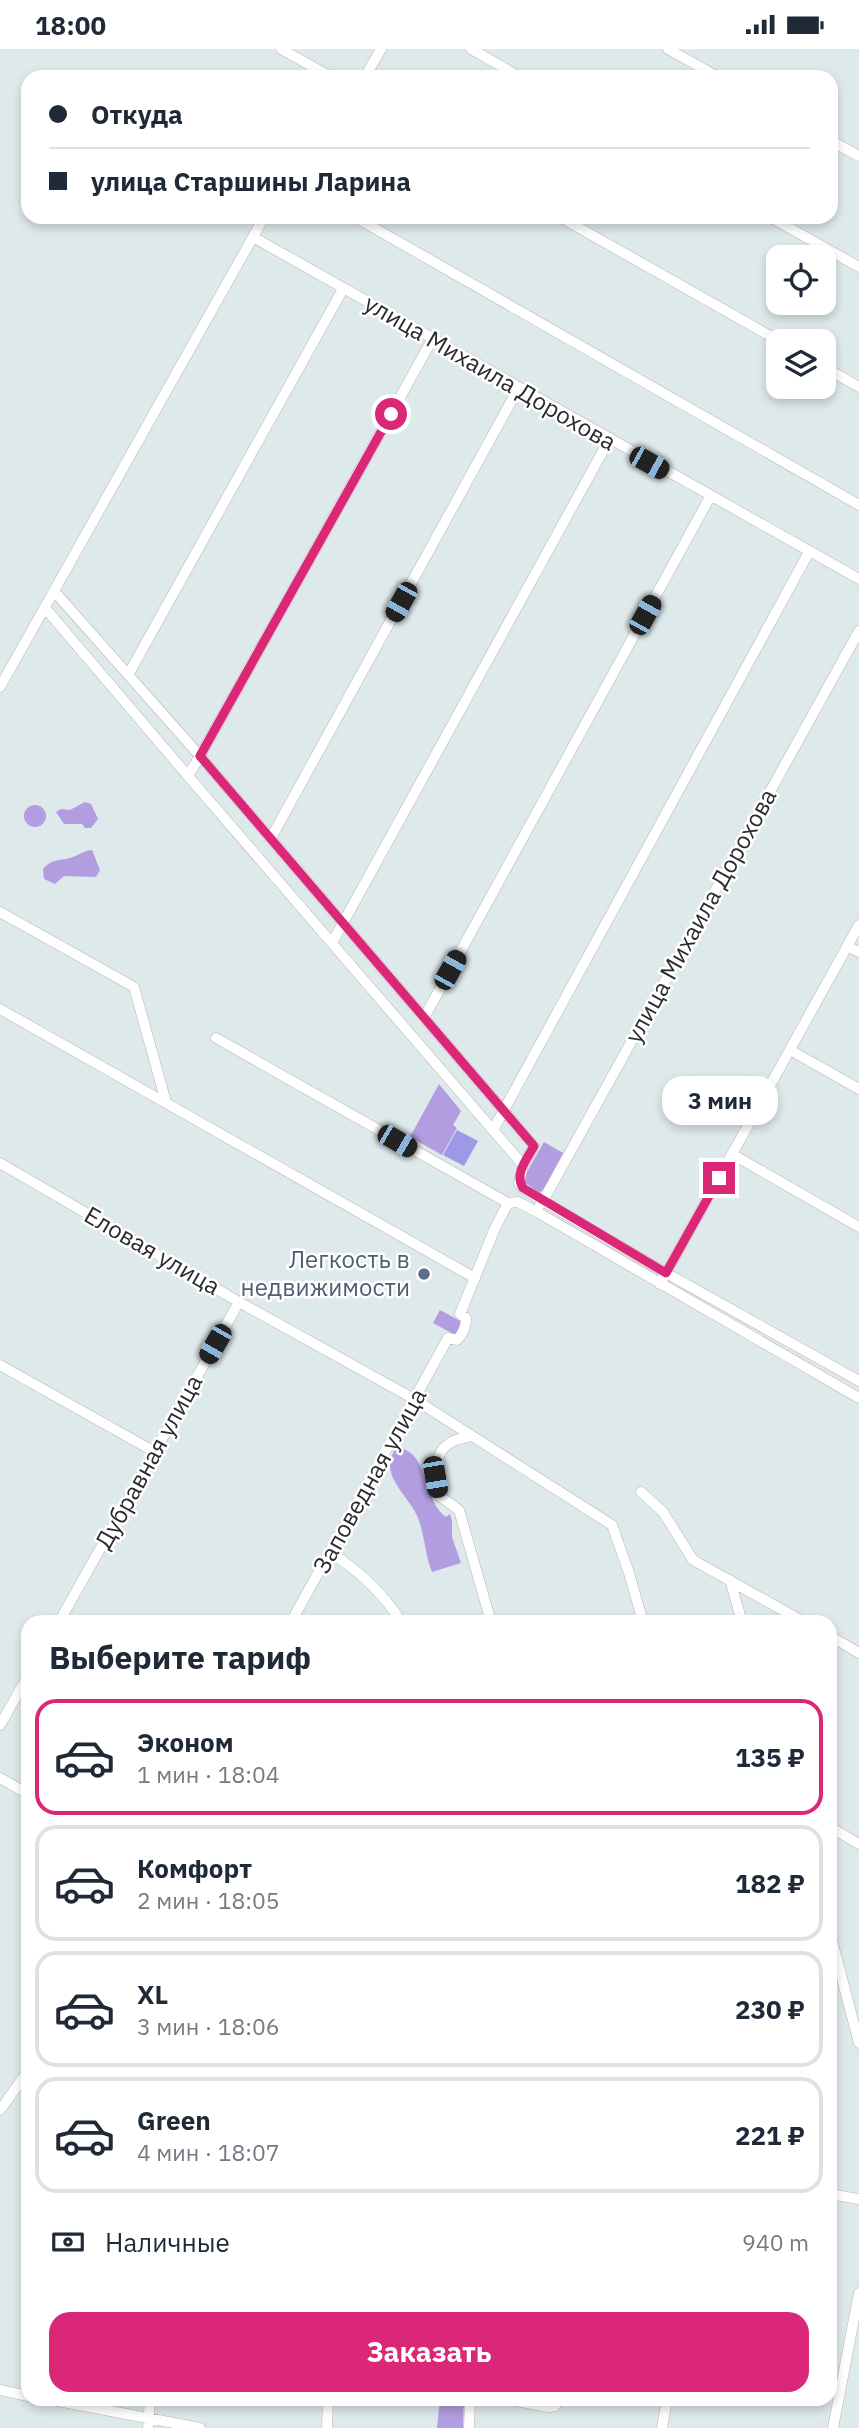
<!DOCTYPE html>
<html lang="ru">
<meta charset="utf-8">
<style>
:root{--surface:#fff;--page:#f6f6f7;--text:#1f2937;--muted:#747a83;--line:#e0e1e3;--accent:#db2777}
body{margin:0;font-family:"IBM Plex Sans",sans-serif;background:var(--page);color:var(--text);height:100vh;display:flex;flex-direction:column;font-size:26px;white-space:nowrap}
*{box-sizing:border-box;margin:0}
p{font-size:23px;color:var(--muted)}
.icon{flex:none;width:38px;height:38px;fill:none;stroke:currentColor;stroke-width:2;stroke-linecap:round;stroke-linejoin:round}
.map{position:relative;flex:1;overflow:hidden}
.drawer{position:absolute;left:21px;top:1566px;width:816px;height:791px;display:flex;flex-direction:column;background:var(--surface);border-radius:21px;box-shadow:0 4px 10px #0003}
.drawer>*{flex:none}
.guide{position:absolute;left:21px;top:21px;width:817px;height:154px;border-radius:21px;box-shadow:0 4px 10px #0003;display:grid;align-content:center;height:154px;padding:0 28px;background:var(--surface)}
.buttons{position:absolute;left:766px;top:196px;display:grid;gap:14px}
.buttons a{display:grid;place-items:center;width:70px;height:70px;border-radius:14px;background:var(--surface);box-shadow:0 4px 10px #0003;font-size:35px}
.end{position:absolute;width:32px;height:32px;margin:-16px;border:9px solid #db2777;background:#fff;box-shadow:0 0 0 4px #fff}
.from{border-radius:50%}
.bubble{position:absolute;height:49px;border-radius:21px;background:var(--surface);box-shadow:0 4px 10px #0003;font-size:23px;font-weight:800;line-height:49px;text-align:center}
.car{position:absolute;width:21px;height:42px;margin:-21px -10px;border-radius:9px;box-shadow:0 0 5px 2px #0007;background:linear-gradient(#222 24%,#8ab4d8 0 40%,#222 0 76%,#8ab4d8 0 86%,#222 0)}
.guide b{display:flex;align-items:center;gap:24px;height:66px;font-size:26px}
.guide b+b{border-top:2px solid var(--line)}
.guide i{width:18px;height:18px;background:var(--text)}
ul{padding:0;list-style:none}
li{display:flex;align-items:center;gap:21px;height:116px;margin:0 14px 10px;padding:0 14px;border:4px solid var(--line);border-radius:21px}
li div{flex:1}
li b{display:block;font-size:26px}
li em{font-style:normal;font-weight:800}
li.on{border-color:var(--accent)}
li>.icon{width:63px;height:63px;stroke-width:1.5}
h2{padding:0 28px;font-size:32px;line-height:84px}
.pay{display:flex;align-items:center;gap:18px;height:77px;padding:0 28px;font-size:26px}
.pay p{margin-inline-start:auto}
.action{display:flex;gap:14px;margin-top:auto;padding:14px 28px}
.action a{flex:1;height:80px;border-radius:21px;background:var(--accent);color:#fff;font-size:28px;font-weight:800;line-height:80px;text-align:center}
.status{display:flex;justify-content:space-between;align-items:center;height:49px;padding:0 35px;background:var(--surface);direction:ltr}
.status svg{height:19px;fill:currentColor}
.map>svg:first-child{display:block}
</style>
<div class="status"><b>18:00</b><svg viewBox="0 0 49 12"><path d="M0 12V9h3v3zM5 12V6h3v6zM10 12V3h3v9zM15 12V0h3v12zM26 1h20v11H26zM47 4h2v5h-2z"/></svg></div>
<div class="map">
<svg width="859" height="2379" viewBox="0 0 859 2379">
<rect width="100%" height="100%" fill="#dee9ec"/>
<path fill="#b19de0" d="M85,753L91,755L98,770L91,779H85L82,775H64L56,763L61,760L70,761Z
M24 767a11 11 0 1 1 22 0a11 11 0 1 1-22 0Z
M92,801L100,821L96,828L64,827L55,835L44,830L43,820C52,810 58,812 70,809C78,807 82,802 92,801Z
M439,1035L461,1062L453,1076L457,1079L442,1106L410,1088Z
M544,1093L563,1104L544,1140L539,1144L525,1136L524,1128Z
M440,1261L462,1273L455,1286L433,1274Z
M398,1396C402,1399 408,1402 412,1405C429,1422 427,1455 446,1468L450,1465L452,1472V1488L461,1514L432,1523C425,1506 425,1487 418,1469C408,1444 375,1425 398,1396Z
M440,2350H464L463,2379H437Z"/>
<path fill="#9e99e7" d="M457,1081L478,1092L464,1117L443,1106Z"/>
<g fill="none" stroke-linecap="round" stroke-linejoin="round">
<g stroke="#bbb4ae" stroke-width="11">
<path id="minor" d="M281,0L331,28
M471,0L520,28
M668,0L718,28
M365,28L381,0
M831,92L859,107
M264,168L253,188L859,530
M355,168L859,456
M560,168L779,292
M770,168L859,218
M824,318L859,338
M54,542L200,707L432,291
M45,559L188,727
M128,626L343,240
M0,638L253,188
M271,789L518,340
M0,863L134,938L166,1053
M332,894L609,391
M847,897L859,903
M0,960L475,1229
M424,969L710,448
M216,989L508,1154
M790,1001L859,1040
M493,1081L809,503
M732,1105L859,1178
M0,1114L239,1253L414,1350L612,1476L629,1524L643,1573
M523,1116L188,727L200,707L534,1097L523,1116L519,1134L523,1139L543,1152L859,582
M540,1156L543,1152L666,1224L859,1332
M660,1235L859,876
M0,1316L153,1402
M471,1387C465,1389 455,1390 450,1394C433,1404 435,1430 438,1446L459,1461L491,1573
M641,1443L663,1463L693,1511L804,1573
M330,1503C359,1522 383,1543 401,1573
M730,1531L742,1573
M59,1573L239,1253
M291,1573L448,1289L457,1291C463,1285 466,1278 466,1269L460,1265L495,1179L508,1154L518,1153L537,1163L859,1349
M830,1587L859,1604
M0,1676L28,1627
M0,1729L28,1745
M830,1778L859,1795
M830,1884L859,1994
M0,2061L28,2022
M830,2145L859,2150
M0,2341L28,2347
M47,2350L200,2379
M505,2350L549,2358L555,2357L558,2350
M148,2379L150,2350
M327,2379L328,2350
M469,2379L470,2350
M662,2379L667,2350
M833,2379L859,2244"/>
</g>
<use href="#minor" stroke="#fff" stroke-width="10"/>
</g>
<g fill="none" stroke-linecap="round" stroke-linejoin="round">
<path stroke="#db2777" stroke-width="9" d="M391,365L200,707L534,1097C527,1110 514,1125 523,1139L666,1224L719,1129"/>
</g>
<circle fill="#5c6f8a" stroke="#fff" stroke-width="2.5" cx="424" cy="1225" r="7"/>
<g text-anchor="middle" stroke-width="5" stroke-linejoin="round" paint-order="stroke">
<g font-size="24" fill="#2b2b2b" stroke="#fff">
<text transform="translate(490 324) rotate(30)" y="8">улица Михаила Дорохова</text>
<text transform="translate(701 867) rotate(-61)" y="8">улица Михаила Дорохова</text>
<text transform="translate(152 1202) rotate(30)" y="8">Еловая улица</text>
<text transform="translate(149 1413) rotate(-61)" y="8">Дубравная улица</text>
<text transform="translate(370 1432) rotate(-61)" y="8">Заповедная улица</text>
</g>
<g font-size="24" fill="#4e5e75" stroke="#fff" text-anchor="end">
<text x="410" y="1219">Легкость в<tspan x="410" dy="28">недвижимости</tspan></text>
</g>
</g>
</svg>
<div class="buttons">
<a><svg class="icon" aria-label="locate" viewBox="0 0 24 24"><circle cx="12" cy="12" r="6"/><path d="M12 2v4M12 18v4M2 12h4M18 12h4"/></svg></a>
<a><svg class="icon" aria-label="layers" viewBox="0 0 24 24"><path d="M12 4l9 5-9 5-9-5zM3 14l9 5 9-5"/></svg></a>
</div>
<i class="end from" style="left:391px;top:365px"></i>
<i class="end" style="left:719px;top:1129px"></i>
<div class="bubble" style="left:662px;top:1027px;width:116px">3 мин</div>
<i class="car" style="left:649px;top:414px;rotate:119deg"></i>
<i class="car" style="left:401px;top:553px;rotate:209deg"></i>
<i class="car" style="left:645px;top:566px;rotate:29deg"></i>
<i class="car" style="left:450px;top:921px;rotate:29deg"></i>
<i class="car" style="left:397px;top:1092px;rotate:120deg"></i>
<i class="car" style="left:215px;top:1295px;rotate:210deg"></i>
<i class="car" style="left:435px;top:1428px;rotate:170deg"></i>
<div class="guide">
<b><i class="from"></i>Откуда</b>
<b><i></i>улица Старшины Ларина</b>
</div>
<section class="drawer">
<h2>Выберите тариф</h2>
<ul>
<li class="on"><svg class="icon" aria-label="car" viewBox="0 0 24 24"><path d="M5 17H2v-5l4-1 3-4h7l3 4 3 1v5h-3M9 17h6M6 11h13"/><circle cx="7" cy="17" r="2"/><circle cx="17" cy="17" r="2"/></svg><div><b>Эконом</b><p>1 мин · 18:04</p></div><em>135 ₽</em></li>
<li><svg class="icon" aria-label="car" viewBox="0 0 24 24"><path d="M5 17H2v-5l4-1 3-4h7l3 4 3 1v5h-3M9 17h6M6 11h13"/><circle cx="7" cy="17" r="2"/><circle cx="17" cy="17" r="2"/></svg><div><b>Комфорт</b><p>2 мин · 18:05</p></div><em>182 ₽</em></li>
<li><svg class="icon" aria-label="car" viewBox="0 0 24 24"><path d="M5 17H2v-5l4-1 3-4h7l3 4 3 1v5h-3M9 17h6M6 11h13"/><circle cx="7" cy="17" r="2"/><circle cx="17" cy="17" r="2"/></svg><div><b>XL</b><p>3 мин · 18:06</p></div><em>230 ₽</em></li>
<li><svg class="icon" aria-label="car" viewBox="0 0 24 24"><path d="M5 17H2v-5l4-1 3-4h7l3 4 3 1v5h-3M9 17h6M6 11h13"/><circle cx="7" cy="17" r="2"/><circle cx="17" cy="17" r="2"/></svg><div><b>Green</b><p>4 мин · 18:07</p></div><em>221 ₽</em></li>
</ul>
<div class="pay"><svg class="icon" aria-label="cash" viewBox="0 0 24 24"><path d="M3 7h18v10H3z"/><circle cx="12" cy="12" r="2"/></svg>Наличные<p>940 m</p></div>
<div class="action"><a>Заказать</a></div>
</section>
</div>
